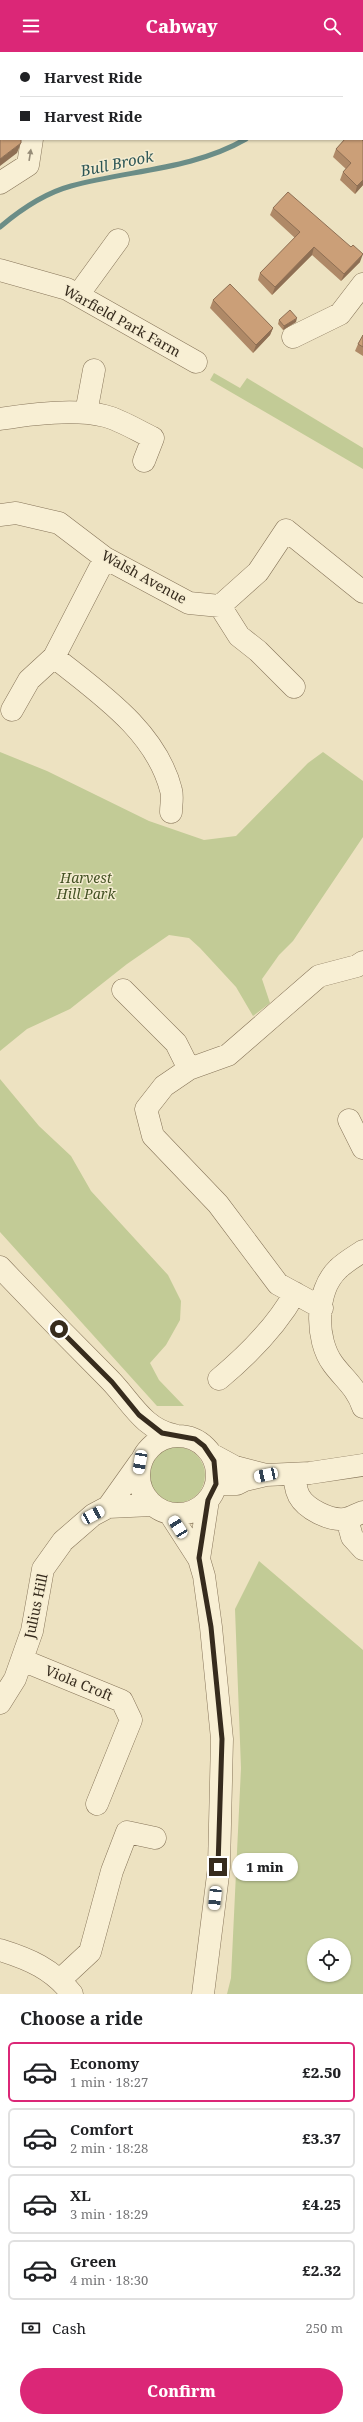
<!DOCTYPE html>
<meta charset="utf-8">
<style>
:root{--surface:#fff;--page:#f2f2f2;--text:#202124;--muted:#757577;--line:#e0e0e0;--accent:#db2777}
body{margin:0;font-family:"Noto Serif",serif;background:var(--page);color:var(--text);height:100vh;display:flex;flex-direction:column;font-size:15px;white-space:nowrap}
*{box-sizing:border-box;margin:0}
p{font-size:13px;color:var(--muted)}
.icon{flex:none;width:22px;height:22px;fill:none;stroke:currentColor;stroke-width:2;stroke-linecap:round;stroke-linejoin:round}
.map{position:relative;height:1942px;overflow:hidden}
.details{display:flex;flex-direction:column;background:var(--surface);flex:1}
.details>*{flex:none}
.guide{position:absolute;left:0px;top:0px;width:363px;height:88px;box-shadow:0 1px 3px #0004;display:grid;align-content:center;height:88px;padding:0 20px;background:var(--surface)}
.buttons{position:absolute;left:307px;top:1886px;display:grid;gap:8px}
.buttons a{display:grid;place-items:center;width:44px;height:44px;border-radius:50%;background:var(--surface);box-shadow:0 1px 3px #0004;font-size:20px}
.end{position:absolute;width:18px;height:18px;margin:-9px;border:5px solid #362b1d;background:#fff;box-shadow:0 0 0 2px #fff}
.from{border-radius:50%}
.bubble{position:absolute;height:28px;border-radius:14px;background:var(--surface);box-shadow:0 1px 3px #0004;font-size:13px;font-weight:800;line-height:28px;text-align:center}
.car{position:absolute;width:12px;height:24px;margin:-12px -6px;border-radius:5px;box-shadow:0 0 3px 1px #0007;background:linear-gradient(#fff 24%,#345 0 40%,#fff 0 76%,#345 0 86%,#fff 0)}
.guide b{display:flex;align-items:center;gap:14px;height:38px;font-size:15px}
.guide b+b{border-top:1px solid var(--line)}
.guide i{width:10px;height:10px;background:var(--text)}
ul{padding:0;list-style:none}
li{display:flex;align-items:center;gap:12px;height:60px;margin:0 8px 6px;padding:0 12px;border:2px solid var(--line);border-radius:6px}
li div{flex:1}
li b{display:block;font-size:15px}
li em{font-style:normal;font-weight:800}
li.selected{border-color:var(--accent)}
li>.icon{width:36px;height:36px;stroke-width:1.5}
h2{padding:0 20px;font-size:18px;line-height:48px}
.pay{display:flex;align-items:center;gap:10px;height:44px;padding:0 20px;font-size:15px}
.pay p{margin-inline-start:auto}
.button{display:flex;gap:8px;margin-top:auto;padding:8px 20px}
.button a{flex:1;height:46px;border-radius:24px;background:var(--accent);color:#fff;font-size:16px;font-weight:800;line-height:46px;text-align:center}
header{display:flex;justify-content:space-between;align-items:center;height:52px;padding:0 20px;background:var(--accent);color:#fff;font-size:18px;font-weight:800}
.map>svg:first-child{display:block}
</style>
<header><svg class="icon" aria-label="menu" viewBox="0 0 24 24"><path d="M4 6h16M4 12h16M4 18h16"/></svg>Cabway<svg class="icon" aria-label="search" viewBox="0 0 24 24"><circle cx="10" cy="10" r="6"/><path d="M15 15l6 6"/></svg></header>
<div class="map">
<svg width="363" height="1942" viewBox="0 0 363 1942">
<rect width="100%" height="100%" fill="#ede2c1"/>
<path fill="#c2cb96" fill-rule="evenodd" d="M214,321L240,336L247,326L363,396V417L210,328Z
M0,700L47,719L149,769L204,788L236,784L308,711L323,700L363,729V785L293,889L279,903L262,927L270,951L253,964L236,935L200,896L189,886L169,883L127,912L70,957L27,977L0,999Z
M0,1027L39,1074L71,1104L91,1139L168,1223L181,1249L180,1268L166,1293L150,1311L159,1328L184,1354H157L0,1180Z
M149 1423a28 28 0 1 1 56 0a28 28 0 1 1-56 0Z
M259,1509L363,1598V1942H227L231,1926L241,1716L235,1557ZM314,1893H344V1923H314Z"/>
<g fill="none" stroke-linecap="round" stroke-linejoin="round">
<path stroke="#6b8d87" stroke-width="5" d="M362,28H363
M0,175C20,158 45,141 71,134C129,118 192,118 246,87"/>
<g stroke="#867459" stroke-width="23">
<path id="minor" d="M13,0L14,1
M0,131L28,113L32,87
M0,218L67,237L196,310
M78,243L118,188
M293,285L340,262L363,232
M86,361L94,318
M0,367C30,362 75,356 105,364C121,368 138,379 153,386L144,409
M0,463L16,461L59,471L105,506L189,551L220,554L258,520L286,478L363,540
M105,506L54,605C99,641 156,679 171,738C173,745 171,753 171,760
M220,554L239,584L258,599L294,635
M12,658L29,628L54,605
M123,938L176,991L189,1017
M349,1068L363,1096
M363,1199C354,1205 345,1210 338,1217C315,1239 315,1288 333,1312C344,1327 357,1336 363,1355
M0,1215C36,1253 72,1290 109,1327C130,1348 143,1377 174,1383
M322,1256L278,1232L218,1152L153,1084L146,1057L164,1034L189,1017L228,1003L319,924L357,914L363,910
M219,1327C249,1302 276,1275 295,1241
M139 1423a39 39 0 1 1 78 0a39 39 0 1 1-78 0Z
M211,1402L235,1415L266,1423
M295,1422C295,1430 295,1436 299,1444C306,1457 330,1469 345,1467C351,1466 357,1462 363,1460
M216,1432H237L245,1428L266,1423L310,1421L363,1413
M108,1455L152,1453
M170,1462L199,1507L204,1524L211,1575L222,1687L219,1815L203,1942
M347,1467L352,1485L363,1497
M199,1507L208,1448
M22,1608L122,1649L131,1668L97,1752
M0,1651L15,1627L32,1579L43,1517L63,1489L93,1463L108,1455L140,1410
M0,1898C29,1907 53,1917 72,1942
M61,1927L90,1900L112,1819L127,1780L155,1786"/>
</g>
<use href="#minor" stroke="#f8efd4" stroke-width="22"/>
</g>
<path fill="#af8967" d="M171,0H232L231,1H171Z
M246,0H324L322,1H247Z
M345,87L363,133L355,142L340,128L343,120L346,117L333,105L336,97Z
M273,156L360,210L341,229L312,203L272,243L258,228L260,221L295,186L270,163Z
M213,248L273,276L270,283L253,301L210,256Z
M279,268L296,270L283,278L278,272Z
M363,283V304L355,299L358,292Z"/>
<path fill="#8e6f54" d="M221,0H232L231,1H220Z
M312,0H324L322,1H310Z
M21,91L17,101L0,114V107Z
M363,128V133L355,142L357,134Z
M314,195L312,203L272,243L275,235Z
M363,202L360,210L341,229L344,222Z
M297,266L296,270L283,278L284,274Z
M273,276L270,283L253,301L256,293Z"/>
<path fill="#cb9f78" stroke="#8e6f54" d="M185,0H221L220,1H186Z
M260,0H301L299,1H261Z
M1,49V87H21V91L0,107V50Z
M345,87H361L363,89V128L357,134L343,120L351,111L336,97Z
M288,140L351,195L353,193L363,202L344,222L314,195L275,235L260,221L300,180L273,156Z
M230,232L273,276L256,293L213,248Z
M290,258L297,266L284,274L279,268Z
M363,283V295L358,292Z"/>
<defs><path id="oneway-solid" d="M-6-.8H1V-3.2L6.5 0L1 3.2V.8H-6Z"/></defs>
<use fill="#978d78" href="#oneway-solid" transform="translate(30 103) rotate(-81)"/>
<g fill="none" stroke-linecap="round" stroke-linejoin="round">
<path stroke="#362b1d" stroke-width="5" d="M59,1277L112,1330L139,1363L162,1381L195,1387L204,1394L214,1409L216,1432L208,1448L199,1506L211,1575L222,1687L218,1815"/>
</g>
<g text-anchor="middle" stroke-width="3" stroke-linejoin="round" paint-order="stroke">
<g font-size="14" fill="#362b1d" stroke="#f5ecd1">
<text transform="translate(122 269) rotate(29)" y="5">Warfield Park Farm</text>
<text transform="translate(144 525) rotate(29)" y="5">Walsh Avenue</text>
<text transform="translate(36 1554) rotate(-78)" y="5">Julius Hill</text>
<text transform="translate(79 1631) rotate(22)" y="5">Viola Croft</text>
</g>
<g font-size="14" font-style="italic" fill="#445224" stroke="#f5ecd1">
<text x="86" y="831">Harvest<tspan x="86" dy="16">Hill Park</tspan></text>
</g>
<g font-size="15" font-style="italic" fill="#2d5656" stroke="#f5ecd1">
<text transform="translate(117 112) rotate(-12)" y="5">Bull Brook</text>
</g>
</g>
</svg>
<div class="buttons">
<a><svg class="icon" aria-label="locate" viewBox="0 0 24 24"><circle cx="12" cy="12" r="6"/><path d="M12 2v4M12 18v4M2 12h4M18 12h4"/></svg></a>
</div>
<i class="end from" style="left:59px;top:1277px"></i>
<i class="end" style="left:218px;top:1815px"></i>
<div class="bubble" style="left:232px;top:1801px;width:66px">1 min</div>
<i class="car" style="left:140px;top:1410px;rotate:190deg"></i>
<i class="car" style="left:266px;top:1423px;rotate:258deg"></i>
<i class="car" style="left:93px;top:1463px;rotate:62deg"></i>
<i class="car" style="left:178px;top:1475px;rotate:328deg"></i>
<i class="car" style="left:215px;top:1846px;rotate:186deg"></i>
<div class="guide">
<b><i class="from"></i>Harvest Ride</b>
<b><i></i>Harvest Ride</b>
</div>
</div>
<section class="details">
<h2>Choose a ride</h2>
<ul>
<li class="selected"><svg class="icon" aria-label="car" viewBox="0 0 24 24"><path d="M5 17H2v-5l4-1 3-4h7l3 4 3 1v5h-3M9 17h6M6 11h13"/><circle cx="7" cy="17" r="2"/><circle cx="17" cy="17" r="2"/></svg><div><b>Economy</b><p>1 min · 18:27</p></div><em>£2.50</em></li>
<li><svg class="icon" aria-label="car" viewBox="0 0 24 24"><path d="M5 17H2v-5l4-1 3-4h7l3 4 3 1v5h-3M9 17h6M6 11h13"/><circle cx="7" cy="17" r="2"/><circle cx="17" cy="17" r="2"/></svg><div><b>Comfort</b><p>2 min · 18:28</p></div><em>£3.37</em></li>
<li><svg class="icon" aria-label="car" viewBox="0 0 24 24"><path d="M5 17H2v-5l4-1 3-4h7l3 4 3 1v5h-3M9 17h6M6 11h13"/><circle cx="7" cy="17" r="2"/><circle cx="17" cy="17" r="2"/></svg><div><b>XL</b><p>3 min · 18:29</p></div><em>£4.25</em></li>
<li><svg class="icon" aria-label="car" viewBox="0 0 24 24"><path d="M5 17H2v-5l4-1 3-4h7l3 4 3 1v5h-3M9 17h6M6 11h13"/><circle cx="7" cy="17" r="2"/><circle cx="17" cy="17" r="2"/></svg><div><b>Green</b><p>4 min · 18:30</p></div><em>£2.32</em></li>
</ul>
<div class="pay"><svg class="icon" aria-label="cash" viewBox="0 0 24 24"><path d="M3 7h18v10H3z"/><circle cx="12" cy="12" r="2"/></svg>Cash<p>250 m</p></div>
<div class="button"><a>Confirm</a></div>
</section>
